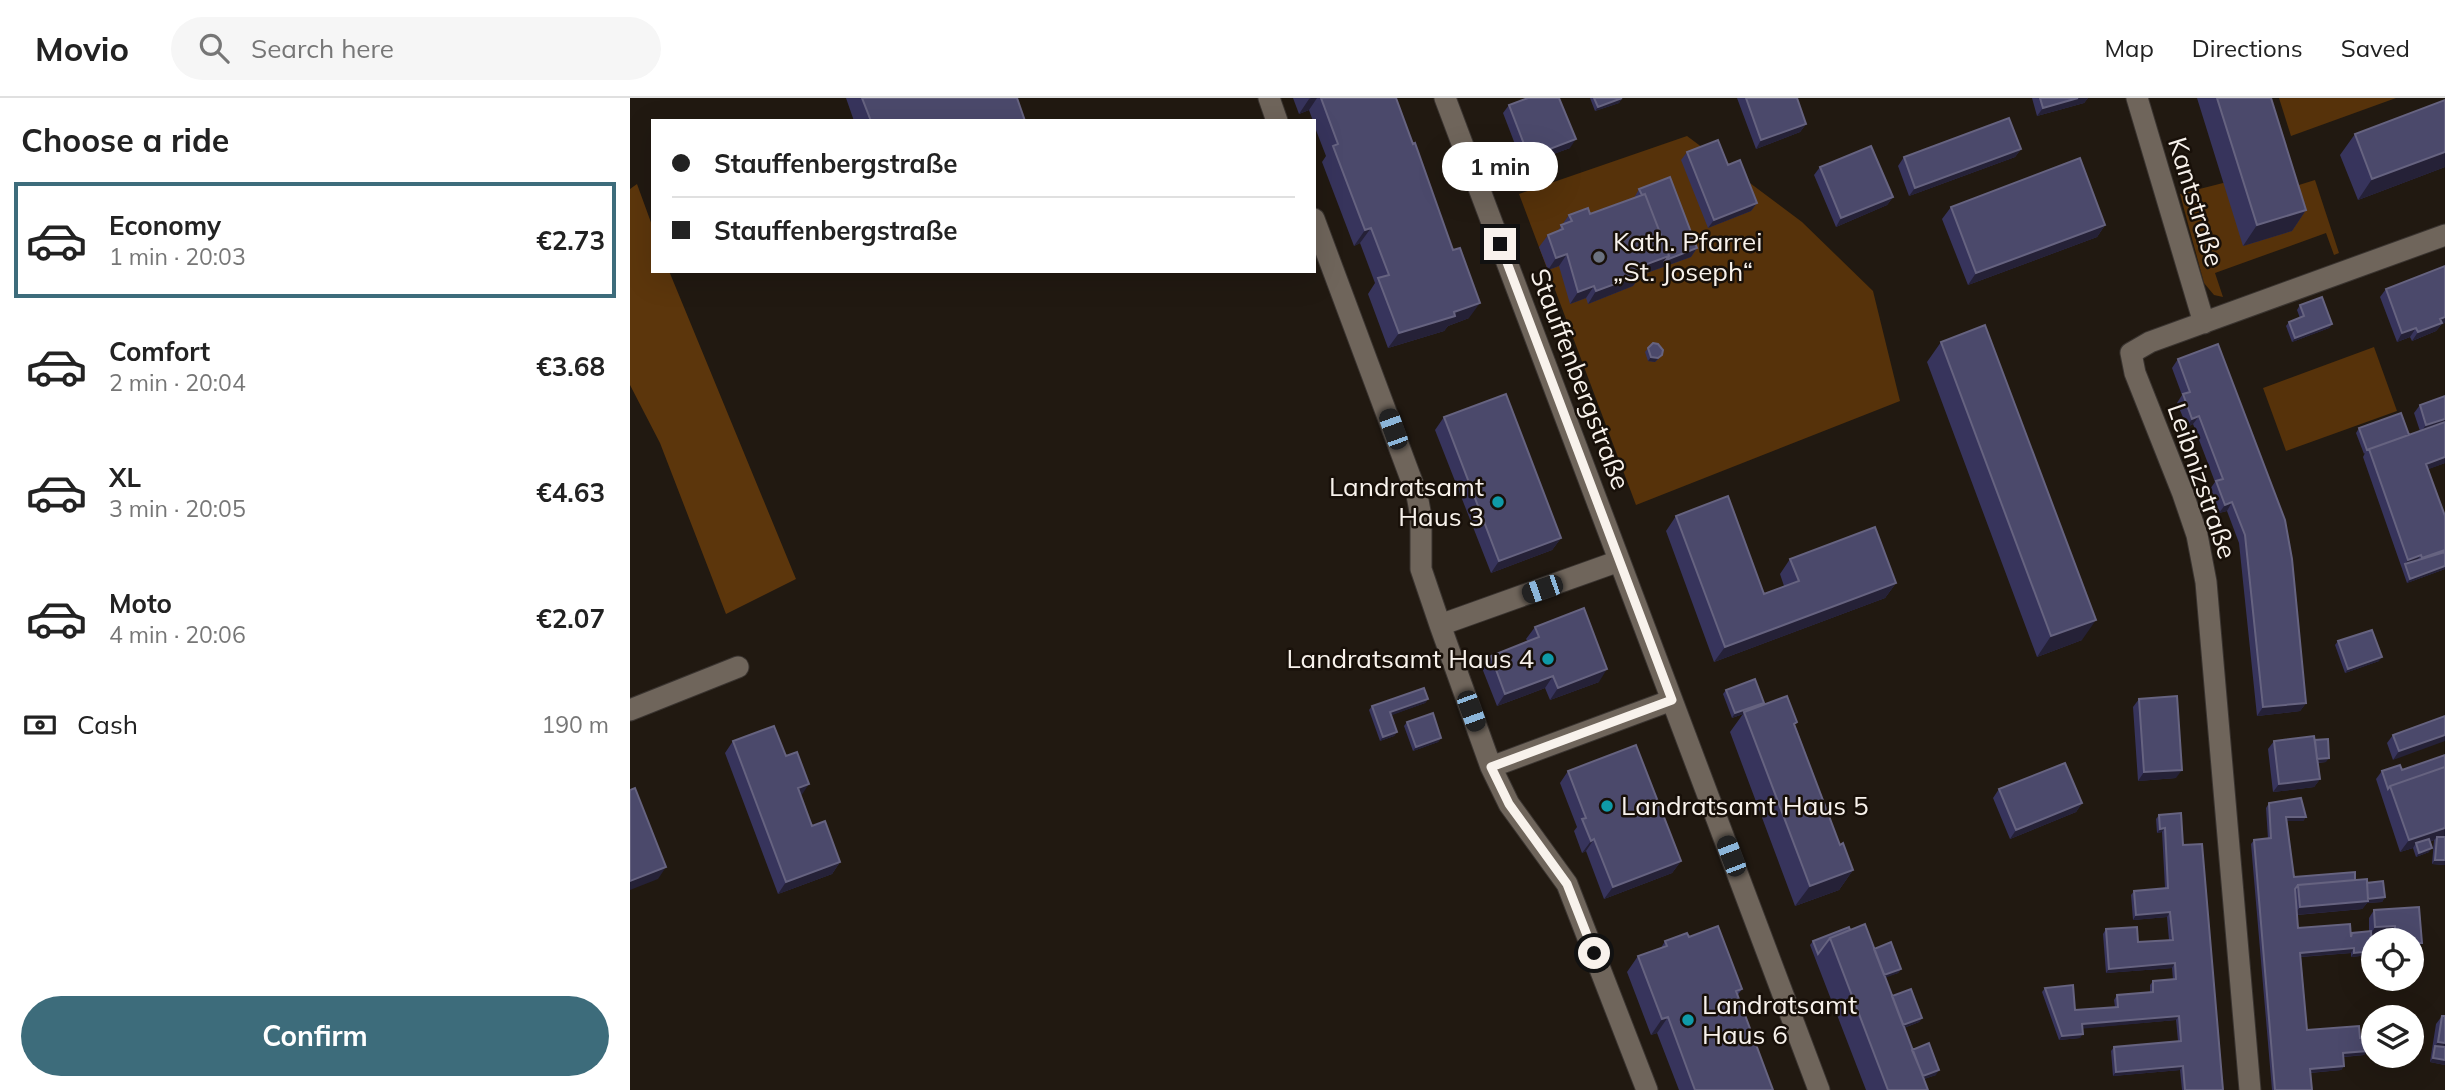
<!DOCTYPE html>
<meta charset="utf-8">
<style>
:root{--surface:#fff;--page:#f6f6f6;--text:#222;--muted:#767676;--line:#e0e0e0;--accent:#3d6c7b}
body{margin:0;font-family:Mulish,sans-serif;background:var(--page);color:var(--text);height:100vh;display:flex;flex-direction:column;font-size:26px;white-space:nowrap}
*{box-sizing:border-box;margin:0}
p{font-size:23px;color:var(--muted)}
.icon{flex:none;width:38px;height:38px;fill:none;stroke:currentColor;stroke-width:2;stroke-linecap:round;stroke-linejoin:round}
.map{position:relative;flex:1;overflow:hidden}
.drawer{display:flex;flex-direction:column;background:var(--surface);width:630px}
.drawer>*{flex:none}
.guide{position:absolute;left:21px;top:21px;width:665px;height:154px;border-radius:0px;box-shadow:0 7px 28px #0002;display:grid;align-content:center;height:154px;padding:0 21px;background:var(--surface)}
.fabs{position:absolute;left:1731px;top:830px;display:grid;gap:14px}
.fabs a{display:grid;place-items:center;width:63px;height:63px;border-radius:50%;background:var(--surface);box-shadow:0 7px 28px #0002;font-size:35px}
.end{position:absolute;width:32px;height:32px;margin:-16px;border:9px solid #f8f2ec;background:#111;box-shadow:0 0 0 4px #111}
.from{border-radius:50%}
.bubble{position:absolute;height:49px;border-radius:24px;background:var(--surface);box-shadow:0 7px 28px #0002;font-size:23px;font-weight:700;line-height:49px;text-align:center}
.car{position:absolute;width:21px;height:42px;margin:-21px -10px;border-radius:9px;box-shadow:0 0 5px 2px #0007;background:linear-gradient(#222 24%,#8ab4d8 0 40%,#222 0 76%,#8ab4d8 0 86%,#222 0)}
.guide b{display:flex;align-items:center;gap:24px;height:66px;font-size:26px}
.guide b+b{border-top:2px solid var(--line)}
.guide i{width:18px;height:18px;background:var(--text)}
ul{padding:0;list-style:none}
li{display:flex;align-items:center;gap:21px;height:116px;margin:0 14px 10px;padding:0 7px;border:4px solid transparent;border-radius:0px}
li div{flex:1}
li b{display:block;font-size:26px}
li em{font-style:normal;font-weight:700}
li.selected{border-color:var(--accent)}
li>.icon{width:63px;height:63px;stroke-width:1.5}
h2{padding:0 21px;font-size:32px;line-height:84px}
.pay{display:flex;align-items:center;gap:18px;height:77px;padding:0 21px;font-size:26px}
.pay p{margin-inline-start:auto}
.cta{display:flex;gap:14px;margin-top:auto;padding:14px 21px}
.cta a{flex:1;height:80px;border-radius:42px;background:var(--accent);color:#fff;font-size:28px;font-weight:700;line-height:80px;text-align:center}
header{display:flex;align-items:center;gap:42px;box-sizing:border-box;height:98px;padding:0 35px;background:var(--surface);border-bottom:2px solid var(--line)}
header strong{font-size:33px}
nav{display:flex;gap:38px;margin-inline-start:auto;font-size:24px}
.search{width:490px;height:63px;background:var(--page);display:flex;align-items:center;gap:18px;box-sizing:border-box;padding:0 24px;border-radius:38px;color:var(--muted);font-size:26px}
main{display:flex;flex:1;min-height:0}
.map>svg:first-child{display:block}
</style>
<header>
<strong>Movio</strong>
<div class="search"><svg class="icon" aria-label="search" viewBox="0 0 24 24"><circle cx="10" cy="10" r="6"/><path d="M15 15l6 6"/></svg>Search here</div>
<nav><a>Map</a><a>Directions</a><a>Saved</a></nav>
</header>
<main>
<section class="drawer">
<h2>Choose a ride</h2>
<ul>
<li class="selected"><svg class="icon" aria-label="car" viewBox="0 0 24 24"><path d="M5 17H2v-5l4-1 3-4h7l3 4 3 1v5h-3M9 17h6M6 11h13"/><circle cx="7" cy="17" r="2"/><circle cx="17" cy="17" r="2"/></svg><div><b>Economy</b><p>1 min · 20:03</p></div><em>€2.73</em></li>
<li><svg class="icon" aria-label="car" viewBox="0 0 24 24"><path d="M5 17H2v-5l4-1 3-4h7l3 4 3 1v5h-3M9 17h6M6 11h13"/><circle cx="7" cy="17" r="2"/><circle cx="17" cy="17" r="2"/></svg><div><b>Comfort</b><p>2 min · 20:04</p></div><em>€3.68</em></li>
<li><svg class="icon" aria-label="car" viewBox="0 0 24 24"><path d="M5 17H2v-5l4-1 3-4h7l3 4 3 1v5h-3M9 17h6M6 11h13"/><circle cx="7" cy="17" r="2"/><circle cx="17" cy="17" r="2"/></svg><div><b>XL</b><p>3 min · 20:05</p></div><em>€4.63</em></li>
<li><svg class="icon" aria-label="car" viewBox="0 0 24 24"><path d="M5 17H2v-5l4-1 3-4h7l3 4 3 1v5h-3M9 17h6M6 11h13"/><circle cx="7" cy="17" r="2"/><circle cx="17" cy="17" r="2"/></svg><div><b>Moto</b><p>4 min · 20:06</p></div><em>€2.07</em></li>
</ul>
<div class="pay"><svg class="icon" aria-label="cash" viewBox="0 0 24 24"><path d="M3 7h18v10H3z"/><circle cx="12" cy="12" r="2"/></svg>Cash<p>190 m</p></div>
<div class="cta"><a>Confirm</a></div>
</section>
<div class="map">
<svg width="1815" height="992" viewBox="0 0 1815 992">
<rect width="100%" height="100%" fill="#211911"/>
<path fill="#56320a" d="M1649,0H1766L1661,38Z
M1057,38L1172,124L1243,193L1270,303L1006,407L889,96Z
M1685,82L1709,155L1704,157L1696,135L1585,175L1593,199L1584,197L1574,185L1550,96L1593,85L1650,93Z
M1744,249L1767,313L1656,353L1633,290Z"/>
<path fill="#5c360c" d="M7,86L23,130V173H39L166,481L96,516L30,345L0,287V91Z"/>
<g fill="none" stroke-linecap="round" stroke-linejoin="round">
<g stroke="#3a3430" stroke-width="23">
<path id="minor" d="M639,0L647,23
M815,0L1189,992
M1507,0L1574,225
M684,121L787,397L791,419V471L810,527L989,463
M810,527L861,669L1042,602
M0,612L108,569
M861,669L879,706L937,786L1017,992
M1620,992L1576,484L1567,437L1553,396L1505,275L1501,255L1520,244L1815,137"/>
</g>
<use href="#minor" stroke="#6f655b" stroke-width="21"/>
</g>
<path fill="#37345c" d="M216,0H387L395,23H224Z
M663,0H766L839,220L818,228L814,233L758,250L738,196L745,185L730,145L724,148L692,64L696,58L684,27V23H683L679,12L669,16Z
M960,0H992L989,5L965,13Z
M1107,0H1167L1176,26L1170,34L1126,51Z
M1402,0H1458L1454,5L1407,18Z
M1567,0H1641L1676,112L1662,133L1613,148Z
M1815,2V69L1728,102L1710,57L1725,36Z
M879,7L940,50L893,67L873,15Z
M1391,51L1385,59L1279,98L1268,68L1274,59Z
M1057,54L1098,67L1127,105L1121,113L1078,130L1051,62Z
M1190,69L1263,99L1257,107L1206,129L1184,77Z
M1009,91L1067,150L1061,159L1011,177L1003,188L958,206L956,200L940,206L929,168L918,172L909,149L918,137L927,134L939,117L960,116L1004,100Z
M1321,109L1475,127L1467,139L1338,187L1312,121Z
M1756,191L1811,227L1806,233L1782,243L1780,239L1767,244L1750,199Z
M1670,207L1702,226L1699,230L1662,244L1656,228L1659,224L1670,220L1667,212Z
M1311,244L1452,542L1407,559L1297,264Z
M1588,246L1676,605L1670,613L1627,618L1609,445L1597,413L1589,415L1580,391L1585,384L1563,326L1557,329L1547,305L1552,297L1542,270L1548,261Z
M1018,250L1032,257L1025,264L1018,263L1015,254Z
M1815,298V365L1798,371L1815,418V471L1777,485L1733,359L1735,355L1734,356L1726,335L1729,330L1779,337L1790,333L1784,315L1790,307Z
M814,319L931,440L922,452L861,475L805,332Z
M1046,418L1134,496L1154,488L1150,476L1160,461L1266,485L1255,500L1084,564L1036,433Z
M905,529L969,584L920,602L915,590L867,608L852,570L861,558L898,544L896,541Z
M1708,543L1749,563L1715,575L1705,547Z
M1096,592L1134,605L1132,607L1165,627L1210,747L1223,772L1209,792L1165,808L1100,634L1113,616L1102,620L1093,596Z
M798,601L795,605L761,617L767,634L764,638L750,643L739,612L742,608Z
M1509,601L1546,680L1508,683L1503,609Z
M1815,618L1763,662L1757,645L1763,637Z
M777,624L811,640L808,644L783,653L774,628Z
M1685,642L1696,664L1688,665L1690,681L1684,689L1643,694L1638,651L1644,643Z
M103,643L171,698L182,728L210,764L202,776L148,796L95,655Z
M1815,657V739H1813H1815V767L1802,766L1804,742L1800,744L1799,754L1786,759L1783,750L1770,754L1746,681L1752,673L1772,672Z
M938,673L1051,763L1042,775L974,801L956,753L952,755L944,733L947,729L930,685Z
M1369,691L1452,705L1446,714L1380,741L1363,700Z
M1639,705L1676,719L1673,723H1657L1664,779L1725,782L1737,785L1755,799L1752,804L1737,805L1732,811L1667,817L1668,830L1721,837L1739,833V820L1744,812L1789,809L1786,853H1782V842H1759V836L1741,838L1742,853L1739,857L1721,859V855L1671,859L1677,932L1730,940H1733L1732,933L1735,929L1743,951L1737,952L1734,957L1714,959V968L1711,972L1680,975L1682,992H1642L1621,746L1624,742L1638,741L1636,710Z
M1529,717L1553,747L1593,992H1552L1550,972L1483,978L1481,953L1484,949L1548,943L1546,922L1453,930L1450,940L1429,942L1412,894L1415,890L1445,912L1485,909L1484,902L1487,897L1520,895V887L1523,883L1543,882L1542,870L1476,875L1473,836L1476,831L1508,844L1539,842L1537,819L1503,822L1501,797L1504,793L1535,790L1532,734L1527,735L1526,721Z
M1220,832L1271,871L1268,875L1255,879L1262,898L1292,920L1289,924L1274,930L1282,952L1306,977L1294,981L1298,992H1236L1180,847L1183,843Z
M1059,839L1112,891L1107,898L1143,992H1049L1027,935L1021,937L997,874L1008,858L1031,850L1035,843Z
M1812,918L1815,967L1800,964L1806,926Z"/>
<path fill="#252137" d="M681,0H687L679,12L669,16L679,1Z
M992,0L989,5L965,13L968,9Z
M1448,0H1458L1454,5L1407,18L1413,10Z
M1176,26L1170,34L1126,51L1131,42Z
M946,41L940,50L893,67L899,59Z
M1391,51L1385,59L1279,98L1285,90Z
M1815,54V69L1728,102L1742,81Z
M1263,99L1257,107L1206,129L1211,120Z
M1127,105L1121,113L1078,130L1084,122Z
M1676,112L1662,133L1613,148L1627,127Z
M1475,127L1467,139L1338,187L1346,175Z
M741,130L730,145L724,148L735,132Z
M1067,150L1061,159L1011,177L1003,188L958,206L966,193L1009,169L1039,158Z
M937,156L929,168L918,172L926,160Z
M964,188L956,200L940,206L948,194Z
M850,205L839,220L818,228L814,233L758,250L769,235Z
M1815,219V225L1811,227L1806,233L1782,243L1788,234Z
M1702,226L1699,230L1662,244L1665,240Z
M1786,230L1780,239L1767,244L1772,235Z
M1032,257L1025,264L1018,263L1021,259Z
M1569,318L1563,326L1557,329L1562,321Z
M1815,321V327L1790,335L1796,327Z
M1815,359V365L1791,374L1796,366Z
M1602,404L1597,413L1589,415L1595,407Z
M931,440L922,452L861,475L869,463Z
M1815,452V458L1786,468L1792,460Z
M1791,457L1785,465L1775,466L1778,462Z
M1815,468V471L1777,485L1780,481Z
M1266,485L1255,500L1084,564L1095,549Z
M1466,522L1452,542L1407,559L1421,538Z
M1752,559L1749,563L1715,575L1718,571Z
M977,571L969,584L920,602L928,590Z
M923,578L915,590L867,608L875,596Z
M798,601L795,605L757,619L760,614Z
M1134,605L1131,609L1114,614L1113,616L1102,620L1105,615Z
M1676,605L1670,613L1627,618L1633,609Z
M767,634L764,638L750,643L753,639Z
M1815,637V643L1763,662L1769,653Z
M811,640L808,644L783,653L786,649Z
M1699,660L1696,664L1681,665L1684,661Z
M1552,672L1546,680L1508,683L1514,674Z
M1690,681L1684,689L1643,694L1649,686Z
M179,686L171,698L168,690Z
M1452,705L1446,714L1380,741L1386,732Z
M1656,719H1676L1673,723H1653Z
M1535,730L1532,734L1527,735L1530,731Z
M1815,730V739L1807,742V739L1804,742L1787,748L1786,745L1783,750L1770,754L1779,742Z
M964,741L956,753L952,755L961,743Z
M1802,750L1799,754L1786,759L1789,755Z
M1805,762H1815V767L1802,766Z
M1051,763L1042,775L974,801L983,789Z
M210,764L202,776L148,796L156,784Z
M36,769L28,781L0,792V783Z
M1223,772L1209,792L1165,808L1180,788Z
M1755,799L1752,804L1737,805L1732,811L1664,817L1670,809Z
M1540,814L1537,819L1503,822L1506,817Z
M1765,828L1759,836L1740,838L1745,829Z
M1782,845H1792L1786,853H1782Z
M1724,850L1721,855L1667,859L1670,855Z
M1742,853L1739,857L1721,859L1724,855Z
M1545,865L1542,870L1476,875L1479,871Z
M1271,871L1268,875L1236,887L1239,882Z
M1549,918L1546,922L1449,931L1452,926Z
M1038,919L1027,935L1021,937L1032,921Z
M1292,920L1289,924L1255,937L1258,933Z
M1453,936L1450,940L1429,942L1432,938Z
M1808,944L1815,945V954L1805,948Z
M1743,947V951L1733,952L1736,948Z
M1737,953L1734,957L1710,959L1713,955Z
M1803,960L1815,962V967L1800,964Z
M1553,968L1550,972L1483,978L1486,974Z
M1714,968L1711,972L1677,975L1680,971Z
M1309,972L1306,977L1274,988L1277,984Z"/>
<path fill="#4b496b" stroke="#666380" stroke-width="2" d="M232,0H387L395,23H241Z
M691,0H766L783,46L785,45L823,152L830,150L850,205L824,214L825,218L769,235L748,180L759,177L741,130L735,132L703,48L708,46Z
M898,0H929L946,41L899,59L879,7Z
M964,0H992L968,9Z
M1116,0H1167L1176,26L1131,42Z
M1410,0H1448L1413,10Z
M1587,0H1641L1676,112L1627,127Z
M1815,2V54L1742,81L1725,36Z
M1379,20L1391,51L1285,90L1274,59Z
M1088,42L1098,67L1110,62L1127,105L1084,122L1057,54Z
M1241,48L1263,99L1211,120L1190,69Z
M1450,60L1475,127L1346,175L1321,109Z
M1040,79L1067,150L1036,162L1039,158L1015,96L1012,97L1009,91Z
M1015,96L1039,158L1009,169L1012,176L966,193L964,188L948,194L937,156L926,160L918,137L933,131L931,127L942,123L939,117L958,110L960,116Z
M1815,168V219L1810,221L1812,225L1788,234L1786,230L1772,235L1756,191Z
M1692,199L1702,226L1665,240L1659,224L1674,218L1670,207Z
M1355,227L1466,522L1421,538L1311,244Z
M1023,245L1028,246L1033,252L1032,257L1028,260L1021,259L1018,250Z
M1588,246L1655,422L1662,461L1676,605L1633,609L1615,437L1602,404L1595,407L1586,383L1593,381L1569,318L1562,321L1553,296L1560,294L1548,261Z
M876,296L931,440L869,463L814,319Z
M1815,298V321L1796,327L1790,307Z
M1771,315L1779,337L1737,352L1729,330Z
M1815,324V359L1796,366L1815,418V452L1792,460L1791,457L1778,462L1739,351Z
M1098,398L1134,496L1169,483L1160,461L1245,429L1266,485L1095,549L1046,418Z
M1815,454V468L1780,481L1775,466Z
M954,510L977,571L928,590L923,578L875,596L861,558L909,539L905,529Z
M1742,532L1752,559L1718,571L1708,543Z
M1125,581L1134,605L1105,615L1096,592Z
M794,590L798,601L760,614L767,634L753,639L742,608Z
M1157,598L1167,624L1164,626L1210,747L1213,745L1223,772L1180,788L1114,614Z
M1547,598L1552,672L1514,674L1509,601Z
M803,615L811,640L786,649L777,624Z
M1815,618V637L1769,653L1763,637Z
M144,628L156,658L167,654L179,686L168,690L182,728L195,723L210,764L156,784L103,643Z
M1684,638L1690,681L1649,686L1644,643Z
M1698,641L1699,660L1687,661L1685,642Z
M1006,647L1051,763L983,789L964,741L961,743L952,721L956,720L938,673Z
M1815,657V669L1760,688L1758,691L1752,673L1770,667L1772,672Z
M1435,665L1452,705L1386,732L1369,691Z
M1815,669V730L1779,742L1760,688Z
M5,690L36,769L0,783V692Z
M1671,700L1676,719H1656L1664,779L1725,774V782L1668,787L1665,791L1668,830L1720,826L1721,839L1722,835L1741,833L1742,853L1724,855V850L1670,855L1677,932L1729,928L1730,940H1736L1735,929L1743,928V947L1736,948L1737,953L1713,955L1714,968L1680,971L1682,992H1645L1624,742L1641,740L1639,705Z
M1551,715L1553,747L1572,746L1593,992H1555L1553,968L1486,974L1484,949L1551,943L1549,918L1452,926L1453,936L1432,938L1415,890L1443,887L1445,912L1488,909L1487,897L1523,894V883L1546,881L1545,865L1479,871L1476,831L1507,829L1508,844L1543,842L1540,814L1506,817L1504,793L1538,790L1535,730L1530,731L1529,717Z
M1807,739H1815V762H1805Z
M1799,741L1802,750L1789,755L1786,745Z
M1737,781L1738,803L1670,809L1668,787Z
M1753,783L1755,799L1738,801L1737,785Z
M1789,809L1792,845H1782V842H1766L1765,828L1745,829L1744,812Z
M1235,826L1298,992H1258L1200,840Z
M1088,828L1112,891L1106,893L1143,992H1065L1038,919L1032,921L1008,858L1037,848L1035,843L1057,835L1059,839Z
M1219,829L1220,832L1200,840L1188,856L1183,843Z
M1261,844L1271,871L1254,877L1244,851Z
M1281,891L1292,920L1273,927L1262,898Z
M1812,918H1815V945L1808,944Z
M1299,945L1309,972L1293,978L1282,952Z
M1805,948L1815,949V962L1803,960Z"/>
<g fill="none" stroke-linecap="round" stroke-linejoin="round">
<path stroke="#f8f2ec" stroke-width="9" d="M870,146L1042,602L861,669L879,706L937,786L964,855"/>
</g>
<circle fill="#6b7280" stroke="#181009" stroke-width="2.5" cx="969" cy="159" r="7"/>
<g fill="#0f9aa8" stroke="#181009" stroke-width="2.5">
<circle cx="868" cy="404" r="7"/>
<circle cx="918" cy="561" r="7"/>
<circle cx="977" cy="708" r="7"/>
<circle cx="1058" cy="922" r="7"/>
</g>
<g text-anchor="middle" stroke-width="5" stroke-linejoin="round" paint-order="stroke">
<g font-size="26" fill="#f8f2ec" stroke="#181009">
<text transform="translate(1566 104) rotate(73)" y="9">Kantstraße</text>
<text transform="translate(950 281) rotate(69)" y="9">Stauffenbergstraße</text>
<text transform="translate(1572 383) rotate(71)" y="9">Leibnizstraße</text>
</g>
<g font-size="26" fill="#f8f2ec" stroke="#181009" text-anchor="start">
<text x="983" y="153">Kath. Pfarrei<tspan x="983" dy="30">„St. Joseph“</tspan></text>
<text x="854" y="398" text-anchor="end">Landratsamt<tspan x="854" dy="30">Haus 3</tspan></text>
<text x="904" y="570" text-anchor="end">Landratsamt Haus 4</text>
<text x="991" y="717">Landratsamt Haus 5</text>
<text x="1072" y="916">Landratsamt<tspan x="1072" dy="30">Haus 6</tspan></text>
</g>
</g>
</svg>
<div class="fabs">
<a><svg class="icon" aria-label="locate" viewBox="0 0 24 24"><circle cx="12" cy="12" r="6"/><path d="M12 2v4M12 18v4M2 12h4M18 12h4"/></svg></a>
<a><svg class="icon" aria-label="layers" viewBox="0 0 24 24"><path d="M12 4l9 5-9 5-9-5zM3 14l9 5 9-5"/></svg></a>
</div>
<i class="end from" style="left:964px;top:855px"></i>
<i class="end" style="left:870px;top:146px"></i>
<div class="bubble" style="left:812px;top:44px;width:116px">1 min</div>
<i class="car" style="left:763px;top:331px;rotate:340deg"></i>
<i class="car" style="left:912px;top:491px;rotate:251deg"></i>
<i class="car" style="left:841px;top:613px;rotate:160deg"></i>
<i class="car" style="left:1101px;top:758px;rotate:339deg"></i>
<div class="guide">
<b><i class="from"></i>Stauffenbergstraße</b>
<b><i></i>Stauffenbergstraße</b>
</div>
</div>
</main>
